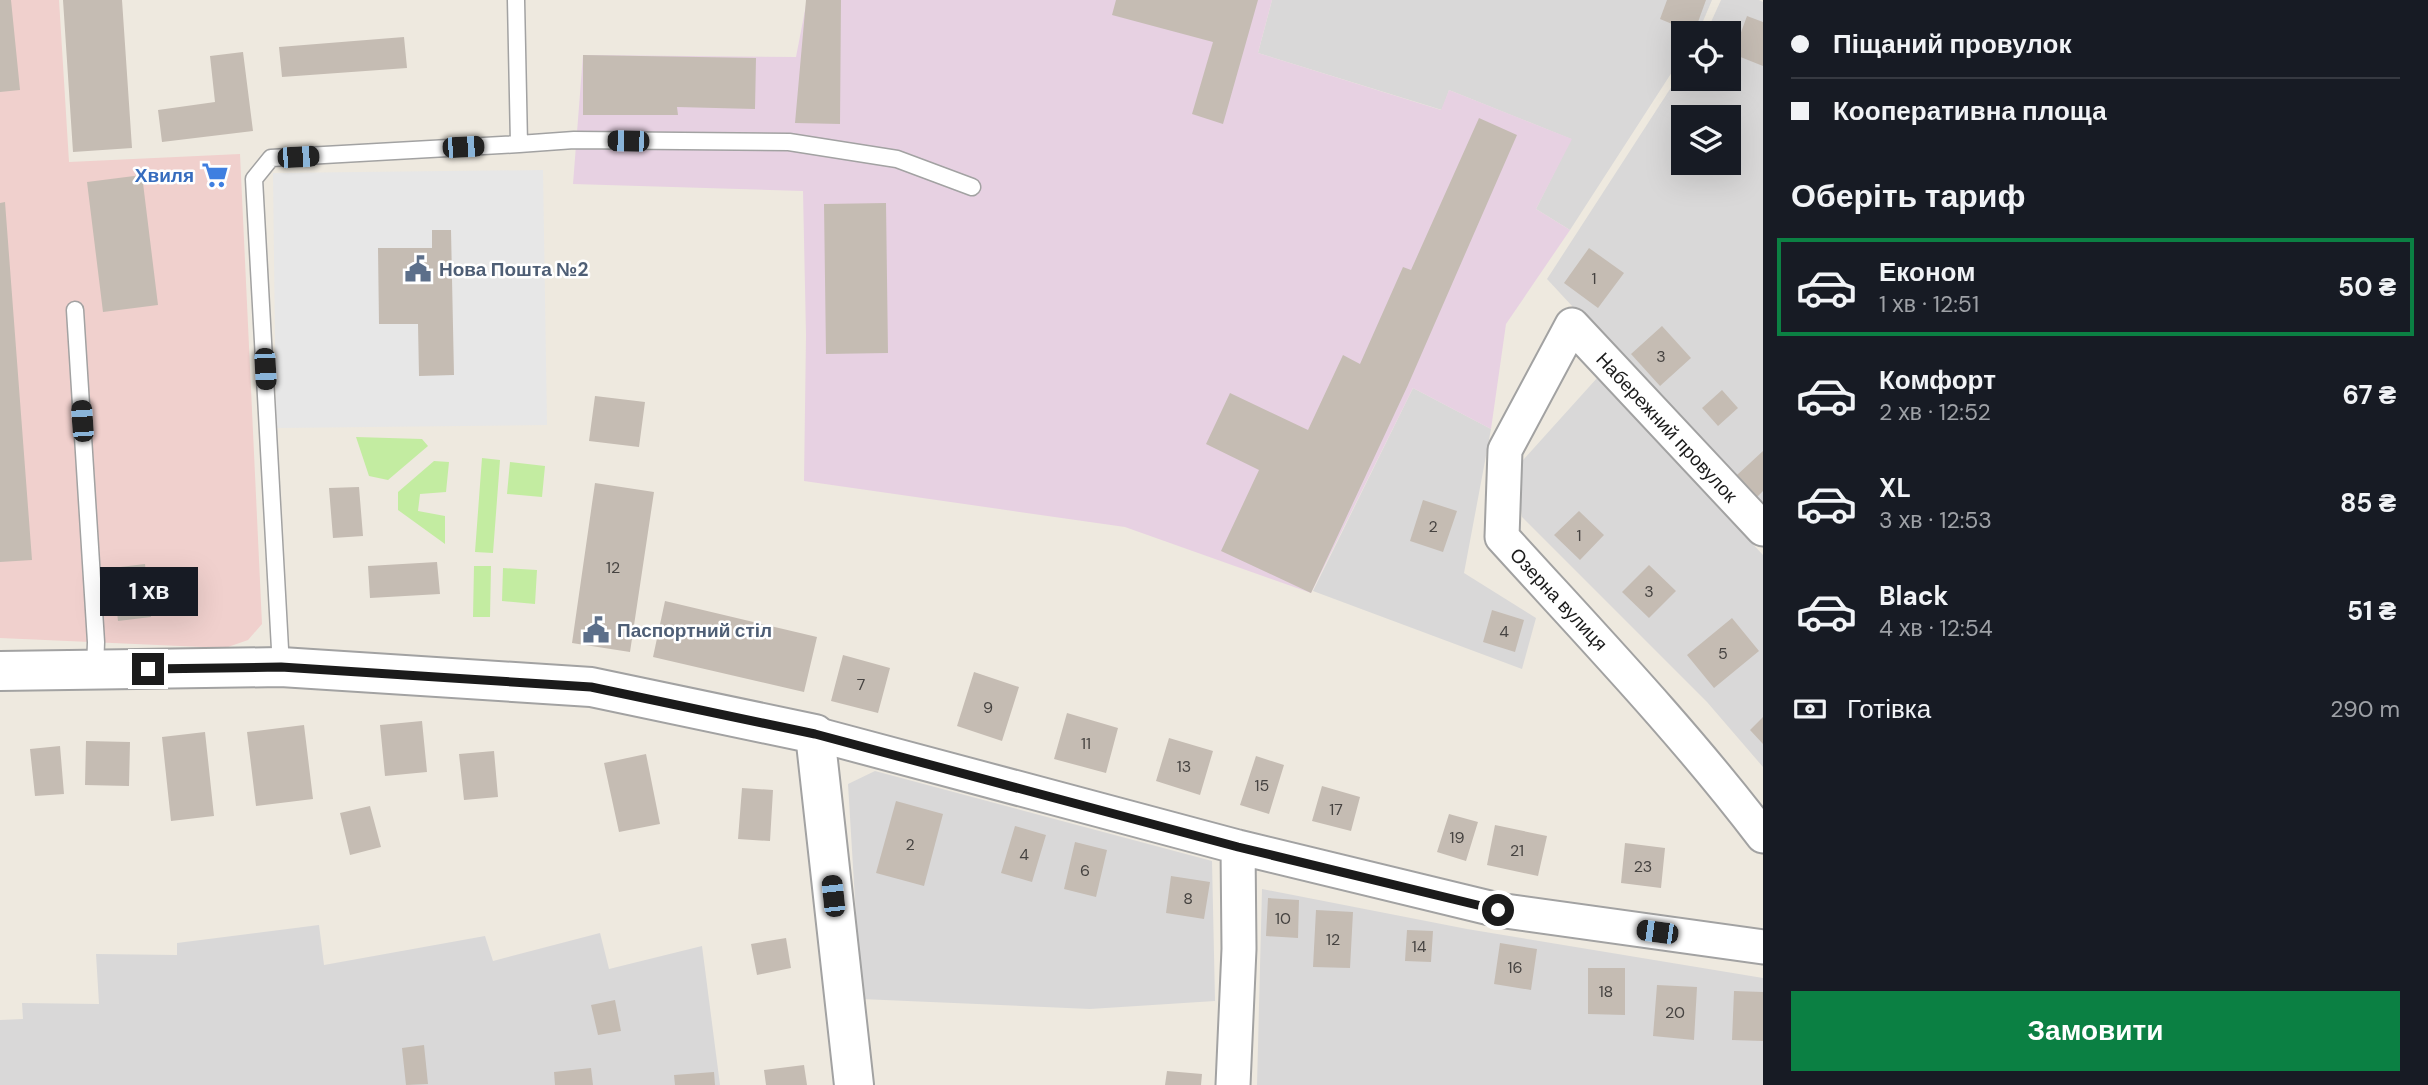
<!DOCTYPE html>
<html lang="uk">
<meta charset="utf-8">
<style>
:root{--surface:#171b24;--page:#20242c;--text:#f1f3f6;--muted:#9ea1a6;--line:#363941;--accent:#0b8043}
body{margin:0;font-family:"DM Sans",sans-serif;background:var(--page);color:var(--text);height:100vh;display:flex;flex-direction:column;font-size:26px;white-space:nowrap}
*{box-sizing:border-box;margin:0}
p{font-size:23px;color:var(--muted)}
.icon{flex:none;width:38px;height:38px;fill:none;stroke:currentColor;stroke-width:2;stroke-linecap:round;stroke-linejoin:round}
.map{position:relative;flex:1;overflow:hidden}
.sheet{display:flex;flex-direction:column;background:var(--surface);width:665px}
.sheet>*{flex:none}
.banner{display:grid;align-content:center;height:154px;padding:0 28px;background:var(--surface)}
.buttons{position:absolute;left:1671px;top:21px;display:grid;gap:14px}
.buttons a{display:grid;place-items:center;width:70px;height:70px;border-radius:0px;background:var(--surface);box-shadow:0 7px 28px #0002;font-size:35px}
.end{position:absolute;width:32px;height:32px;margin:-16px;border:9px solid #1b1b1b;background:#fff;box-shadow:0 0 0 4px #fff}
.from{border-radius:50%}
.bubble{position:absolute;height:49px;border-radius:0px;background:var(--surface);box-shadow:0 7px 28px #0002;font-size:23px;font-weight:700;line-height:49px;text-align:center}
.car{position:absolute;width:21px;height:42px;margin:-21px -10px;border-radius:9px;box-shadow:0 0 5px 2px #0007;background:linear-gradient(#222 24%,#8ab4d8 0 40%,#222 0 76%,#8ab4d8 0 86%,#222 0)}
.banner b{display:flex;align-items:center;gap:24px;height:66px;font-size:26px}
.banner b+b{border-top:2px solid var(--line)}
.banner i{width:18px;height:18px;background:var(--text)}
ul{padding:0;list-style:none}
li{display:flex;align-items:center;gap:21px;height:98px;margin:0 14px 10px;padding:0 14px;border:4px solid transparent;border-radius:0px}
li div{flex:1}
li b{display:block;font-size:26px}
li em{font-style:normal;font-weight:700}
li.selected{border-color:var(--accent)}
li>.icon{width:63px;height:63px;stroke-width:1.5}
h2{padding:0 28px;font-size:32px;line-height:84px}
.pay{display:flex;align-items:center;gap:18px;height:77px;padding:0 28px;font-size:26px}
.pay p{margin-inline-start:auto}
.action{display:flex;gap:14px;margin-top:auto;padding:14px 28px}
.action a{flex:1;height:80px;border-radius:0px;background:var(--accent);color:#fff;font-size:28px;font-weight:700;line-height:80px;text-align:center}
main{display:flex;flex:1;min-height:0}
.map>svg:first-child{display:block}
</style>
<main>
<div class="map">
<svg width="1763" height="1085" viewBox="0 0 1763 1085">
<rect width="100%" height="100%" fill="#eee9df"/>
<path fill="#d9d8d8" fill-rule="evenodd" d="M1272,0H1712L1698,33H1684L1683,55L1570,230L1536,209L1571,139L1449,90L1442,110L1258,53Z
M1721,0H1759L1763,2V512L1547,279L1683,69L1684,79H1729V33H1706ZM1684,117H1729V163H1684Z
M1598,377L1763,555V767L1707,702L1522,517L1515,469Z
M1413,388L1491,429L1464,573L1536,618L1522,669L1313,591Z
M875,771L1212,861L1215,1001L1090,1009L861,999L848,784Z
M1262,889L1467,929L1763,978V1085H1257Z
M319,925L324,965L485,936L493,961L600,933L609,969L702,946L720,1085H0V1020L23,1019L22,1003L99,1004L96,954L177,955V943Z"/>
<path fill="#f0d0cd" d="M0,0H59L69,162L240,154L262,624L248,640L225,648L0,638Z"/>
<path fill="#e7d1e2" d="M807,0H1272L1258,53L1441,110L1449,90L1572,139L1536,209L1570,230L1506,324L1491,429L1413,388L1311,593L1125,527L804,481L806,335L803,191L573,184L583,55L796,57Z"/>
<path fill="#c3eca1" d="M356,437L422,439L428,446L388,480L369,476Z
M482,458L500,460L493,553L475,552Z
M434,461L449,462L446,492L420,494L418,511L445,516V544L398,510V492Z
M510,462L545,466L542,497L507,494Z
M474,566H491L490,617H473Z
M503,568L537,570L535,604L502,601Z"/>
<path fill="#e7e7e7" d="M543,170L547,425L276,428L273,173Z"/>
<path fill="#c5bcb3" d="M0,0H11L20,90L0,92Z
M63,0H122L132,148L73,152Z
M806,0H841L840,124L795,123Z
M1116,0H1258L1223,124L1192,114L1213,42L1112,15Z
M1667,0H1706L1694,33L1660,19Z
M1747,16L1763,22V66L1733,54Z
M404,37L407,68L282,77L279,47Z
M243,52L253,131L162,142L158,110L215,102L210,56Z
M583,55L756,58L755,109L677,107L678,115H583Z
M1479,118L1517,135L1408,385L1311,593L1221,551L1259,470L1206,444L1230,393L1308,430L1343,355L1360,364L1403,267L1411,270Z
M142,175L158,305L103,312L87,182Z
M5,202L32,560L0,562V203Z
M886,203L888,353L826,354L824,204Z
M432,230H451L454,375L419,376L418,324H379L378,248H432Z
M1589,248L1624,273L1598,308L1564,283Z
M1662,326L1691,358L1660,386L1631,354Z
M1722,390L1738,408L1718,426L1702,408Z
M595,396L645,402L639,447L589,441Z
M1763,451V491L1757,497L1737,475Z
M595,483L654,492L630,652L572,643Z
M359,487L363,536L333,538L329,488Z
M1423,500L1457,511L1443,552L1410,541Z
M1579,511L1604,535L1580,560L1554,535Z
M437,562L440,594L370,598L368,566Z
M145,564L151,617L118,621L112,568Z
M1649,565L1676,591L1649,618L1622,592Z
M665,601L817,637L804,692L653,657Z
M1492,610L1524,620L1515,652L1483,642Z
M1732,618L1759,651L1714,688L1687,655Z
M843,655L890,668L878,713L831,701Z
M974,672L1019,687L1002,741L957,726Z
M1067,713L1118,728L1106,773L1054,759Z
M1763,717V744L1750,730Z
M422,721L427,772L385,776L380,725Z
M304,725L313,799L256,806L247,732Z
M205,732L214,816L171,821L162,737Z
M1169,738L1213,751L1200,795L1156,781Z
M86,741L130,742L129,786L85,785Z
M60,746L64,794L35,796L30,749Z
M494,751L498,797L464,800L459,754Z
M646,754L660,824L619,832L604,763Z
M1256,756L1284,765L1269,814L1240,805Z
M1322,786L1360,797L1351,831L1312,821Z
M742,788L773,790L770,841L738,839Z
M896,801L943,814L924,886L876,873Z
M370,806L381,847L350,855L340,813Z
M1449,814L1478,822L1466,861L1437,852Z
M1495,825L1547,836L1538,876L1487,865Z
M1015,826L1046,835L1032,882L1001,873Z
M1075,842L1107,850L1096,897L1064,889Z
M1625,843L1665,848L1661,888L1621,883Z
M1171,876L1210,882L1204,919L1166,913Z
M1268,898L1299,900L1298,938L1266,936Z
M1316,910L1353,912L1350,968L1313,967Z
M1407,930L1433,931L1431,962L1405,961Z
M786,938L791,968L757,975L751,944Z
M1500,943L1537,949L1531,990L1494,984Z
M1588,968H1625V1015L1588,1014Z
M1657,985L1697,987L1694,1040L1653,1036Z
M1734,991L1763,992V1041L1732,1040Z
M615,1000L621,1031L598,1035L591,1005Z
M424,1045L428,1084L406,1085L402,1048Z
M804,1065L807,1085H766L764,1070Z
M591,1068L593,1085H555L554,1072Z
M1167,1071L1202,1074L1201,1085H1165Z
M714,1072L715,1085H675L674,1075Z"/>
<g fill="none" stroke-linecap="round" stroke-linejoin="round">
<g stroke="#a2a2a2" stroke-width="19">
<path id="service" d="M519,144L574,140L789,142L897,159L972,187
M75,310L96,642L95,669
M281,667L254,179L271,158L519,144L516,0"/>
</g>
<g stroke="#a2a2a2" stroke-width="37">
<path id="minor" d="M1763,529L1572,325L1505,450L1502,537C1591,635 1683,731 1763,836
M815,734L1238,847L1498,910L1763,947
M1233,1085L1239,949L1238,847"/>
</g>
<g stroke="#a2a2a2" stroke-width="42">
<path id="tertiary" d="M0,671L281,667L591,687L815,734L854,1085"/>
</g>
<use href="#service" stroke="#fff" stroke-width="16"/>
<use href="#minor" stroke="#fff" stroke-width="33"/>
<use href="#tertiary" stroke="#fff" stroke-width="38"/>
</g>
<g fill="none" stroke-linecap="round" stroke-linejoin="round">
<path stroke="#1b1b1b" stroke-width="9" d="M148,669L281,667L591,687L815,734L1238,847L1498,910"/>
</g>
<defs>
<g id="supermarket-bare" transform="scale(2.1)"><path d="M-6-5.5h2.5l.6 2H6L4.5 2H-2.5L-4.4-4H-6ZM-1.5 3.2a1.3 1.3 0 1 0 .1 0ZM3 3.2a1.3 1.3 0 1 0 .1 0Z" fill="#3f7fe0" stroke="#fff" stroke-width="2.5" paint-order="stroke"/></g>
<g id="civic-bare" transform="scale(2.1)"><path d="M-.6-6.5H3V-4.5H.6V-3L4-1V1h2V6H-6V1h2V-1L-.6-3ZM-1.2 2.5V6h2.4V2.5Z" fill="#5c6f8a" stroke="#fff" stroke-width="2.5" paint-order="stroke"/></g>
</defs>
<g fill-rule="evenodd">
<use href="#supermarket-bare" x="215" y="175"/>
<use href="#civic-bare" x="418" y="269"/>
<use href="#civic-bare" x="596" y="630"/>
</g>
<g text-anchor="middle" stroke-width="5" stroke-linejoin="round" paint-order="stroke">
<g font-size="16" fill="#464341">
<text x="1594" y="284">1</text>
<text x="1661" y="362">3</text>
<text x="1433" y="532">2</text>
<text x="1579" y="541">1</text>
<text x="613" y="573">12</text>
<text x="1649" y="597">3</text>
<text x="1504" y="637">4</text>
<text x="1723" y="659">5</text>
<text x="861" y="690">7</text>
<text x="988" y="713">9</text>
<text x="1086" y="749">11</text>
<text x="1184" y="772">13</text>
<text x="1262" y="791">15</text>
<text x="1336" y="815">17</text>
<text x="1457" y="843">19</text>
<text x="910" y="850">2</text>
<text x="1517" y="856">21</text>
<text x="1024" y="860">4</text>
<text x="1643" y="872">23</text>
<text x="1085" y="876">6</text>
<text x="1188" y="904">8</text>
<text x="1283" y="924">10</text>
<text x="1333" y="945">12</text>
<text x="1419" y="952">14</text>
<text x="1515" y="973">16</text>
<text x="1606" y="997">18</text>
<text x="1675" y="1018">20</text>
</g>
<g font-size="19" font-weight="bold" fill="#366cbe" stroke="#fff" text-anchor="end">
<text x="194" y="182">Хвиля</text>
</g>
<g font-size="19" font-weight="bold" fill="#4e5e75" stroke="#fff" text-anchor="start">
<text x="439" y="276">Нова Пошта №2</text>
<text x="617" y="637">Паспортний стіл</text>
</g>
<g font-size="19" fill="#1b1b1b" stroke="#fff">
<text transform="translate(1667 427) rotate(47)" y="7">Набережний провулок</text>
<text transform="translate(1559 599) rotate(47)" y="7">Озерна вулиця</text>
</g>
</g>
</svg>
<div class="buttons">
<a><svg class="icon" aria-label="locate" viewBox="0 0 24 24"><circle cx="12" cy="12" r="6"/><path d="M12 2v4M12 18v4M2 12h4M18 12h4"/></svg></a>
<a><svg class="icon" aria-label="layers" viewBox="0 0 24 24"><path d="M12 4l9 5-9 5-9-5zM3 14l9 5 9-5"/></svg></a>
</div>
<i class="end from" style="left:1498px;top:910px"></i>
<i class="end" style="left:148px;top:669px"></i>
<div class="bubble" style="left:100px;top:567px;width:98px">1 хв</div>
<i class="car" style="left:628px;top:141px;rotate:271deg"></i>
<i class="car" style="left:463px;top:147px;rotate:87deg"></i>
<i class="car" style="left:298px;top:157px;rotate:87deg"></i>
<i class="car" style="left:265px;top:369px;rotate:177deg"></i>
<i class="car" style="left:82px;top:421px;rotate:356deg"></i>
<i class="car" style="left:833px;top:896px;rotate:354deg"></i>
<i class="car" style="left:1657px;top:932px;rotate:278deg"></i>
</div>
<section class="sheet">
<div class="banner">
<b><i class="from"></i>Піщаний провулок</b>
<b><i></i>Кооперативна площа</b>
</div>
<h2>Оберіть тариф</h2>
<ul>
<li class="selected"><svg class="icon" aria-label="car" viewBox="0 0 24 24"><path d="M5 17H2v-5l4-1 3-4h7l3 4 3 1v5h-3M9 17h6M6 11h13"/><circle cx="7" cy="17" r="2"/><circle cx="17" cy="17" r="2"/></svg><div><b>Економ</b><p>1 хв · 12:51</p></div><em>50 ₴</em></li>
<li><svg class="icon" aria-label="car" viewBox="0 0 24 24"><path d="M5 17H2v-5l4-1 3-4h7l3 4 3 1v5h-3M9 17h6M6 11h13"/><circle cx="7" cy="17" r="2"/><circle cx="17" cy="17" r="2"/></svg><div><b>Комфорт</b><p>2 хв · 12:52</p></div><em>67 ₴</em></li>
<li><svg class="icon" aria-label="car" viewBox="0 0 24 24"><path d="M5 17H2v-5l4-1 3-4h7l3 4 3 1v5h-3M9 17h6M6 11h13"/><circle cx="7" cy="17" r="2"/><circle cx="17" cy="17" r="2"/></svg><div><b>XL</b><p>3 хв · 12:53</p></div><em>85 ₴</em></li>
<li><svg class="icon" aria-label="car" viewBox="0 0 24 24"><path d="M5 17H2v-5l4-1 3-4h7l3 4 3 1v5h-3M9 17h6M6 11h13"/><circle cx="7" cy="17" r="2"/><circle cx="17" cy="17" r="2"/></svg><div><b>Black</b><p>4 хв · 12:54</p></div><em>51 ₴</em></li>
</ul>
<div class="pay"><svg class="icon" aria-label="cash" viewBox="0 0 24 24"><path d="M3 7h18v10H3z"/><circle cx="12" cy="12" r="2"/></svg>Готівка<p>290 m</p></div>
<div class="action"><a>Замовити</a></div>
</section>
</main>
